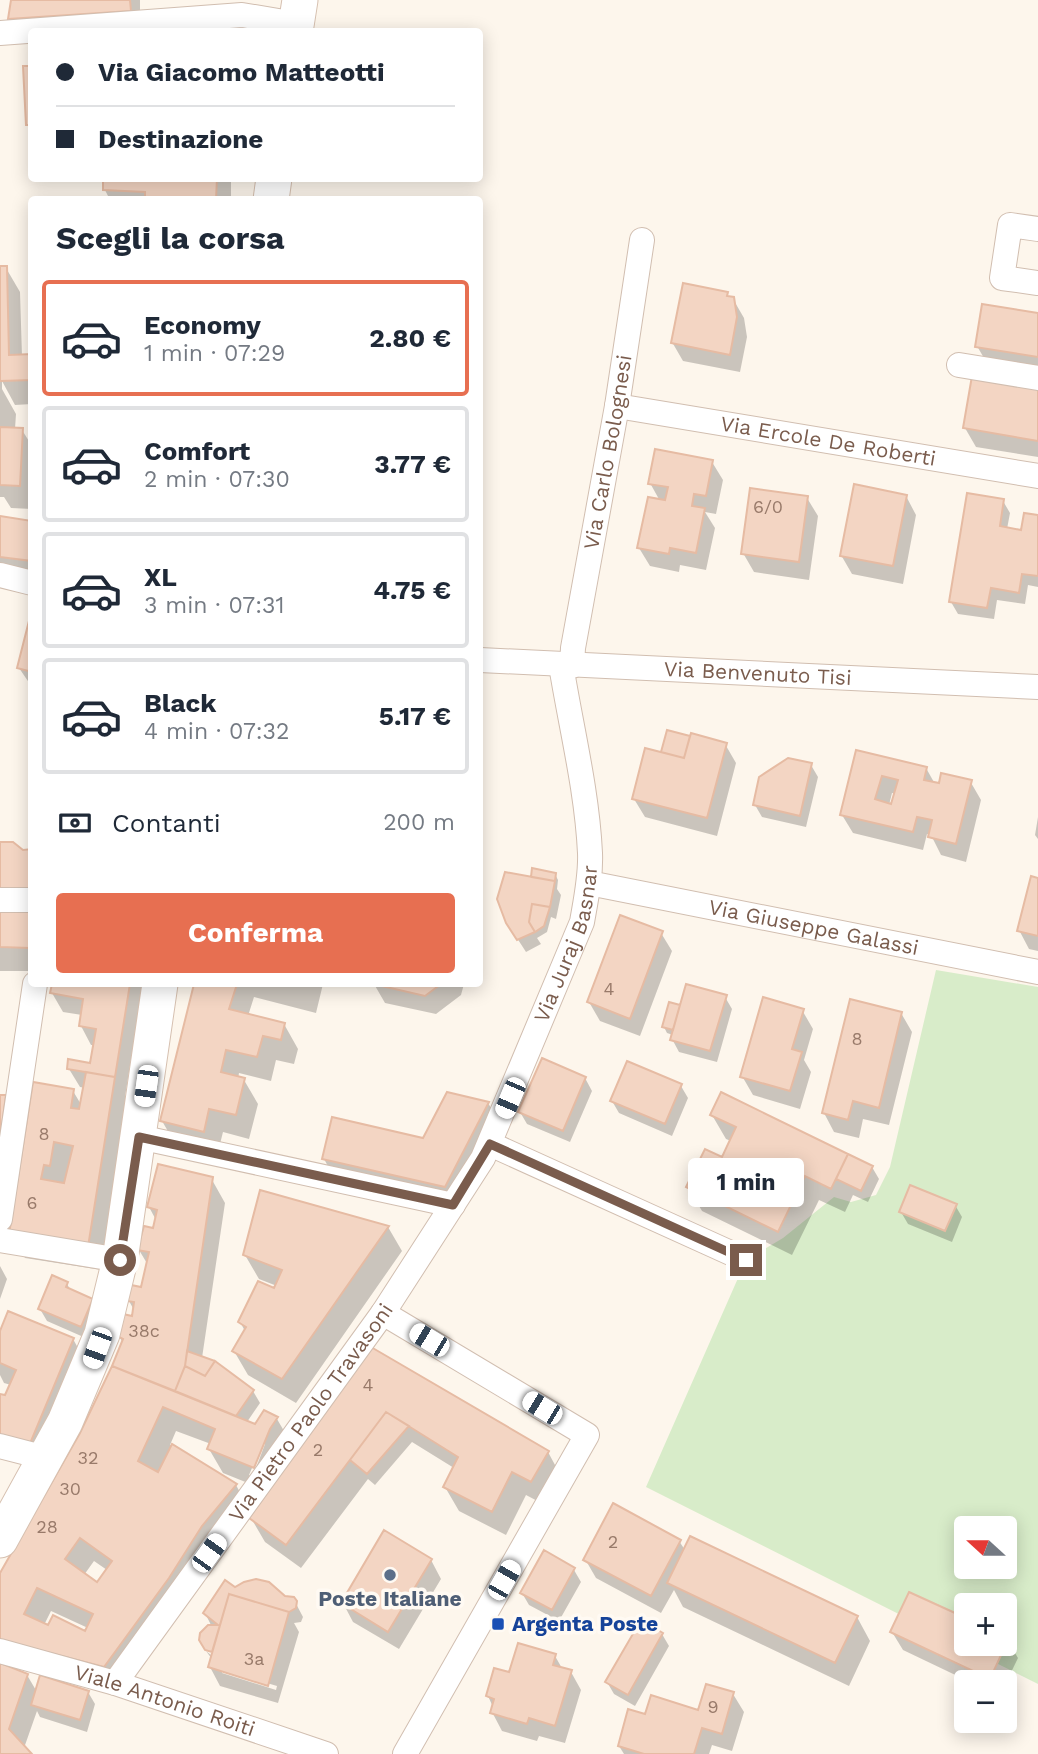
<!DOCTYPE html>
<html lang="it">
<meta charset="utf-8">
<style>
:root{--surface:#fff;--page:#f2f2f3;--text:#1f2937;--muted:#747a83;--line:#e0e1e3;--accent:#e76f51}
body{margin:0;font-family:"Work Sans",sans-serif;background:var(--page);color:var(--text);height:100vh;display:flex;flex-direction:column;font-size:26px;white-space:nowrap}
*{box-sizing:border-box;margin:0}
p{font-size:23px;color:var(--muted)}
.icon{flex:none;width:38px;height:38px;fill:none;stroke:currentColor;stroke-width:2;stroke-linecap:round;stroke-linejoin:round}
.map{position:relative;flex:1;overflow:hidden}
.panel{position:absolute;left:28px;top:196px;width:455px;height:791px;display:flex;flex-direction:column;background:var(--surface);border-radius:7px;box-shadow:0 4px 18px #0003}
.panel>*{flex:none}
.banner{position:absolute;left:28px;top:28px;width:455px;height:154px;border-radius:7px;box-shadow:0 4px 18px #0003;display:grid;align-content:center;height:154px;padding:0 28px;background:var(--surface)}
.needle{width:46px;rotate:291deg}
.tools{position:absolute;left:954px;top:1516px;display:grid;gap:14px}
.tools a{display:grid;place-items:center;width:63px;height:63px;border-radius:7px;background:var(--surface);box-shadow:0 4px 18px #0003;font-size:35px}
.end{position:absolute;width:32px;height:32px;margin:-16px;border:9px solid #7a5c4d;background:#fff;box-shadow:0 0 0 4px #fff}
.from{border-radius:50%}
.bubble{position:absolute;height:49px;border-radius:7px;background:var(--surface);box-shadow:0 4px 18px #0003;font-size:23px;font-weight:700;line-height:49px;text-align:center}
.car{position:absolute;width:21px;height:42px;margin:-21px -10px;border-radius:9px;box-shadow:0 0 5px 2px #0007;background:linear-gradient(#fff 24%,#345 0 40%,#fff 0 76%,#345 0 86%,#fff 0)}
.banner b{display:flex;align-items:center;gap:24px;height:66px;font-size:26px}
.banner b+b{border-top:2px solid var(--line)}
.banner i{width:18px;height:18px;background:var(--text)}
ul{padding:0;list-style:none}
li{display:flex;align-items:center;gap:21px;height:116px;margin:0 14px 10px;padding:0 14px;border:4px solid var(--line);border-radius:7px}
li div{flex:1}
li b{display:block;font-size:26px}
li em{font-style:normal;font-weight:700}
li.selected{border-color:var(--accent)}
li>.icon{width:63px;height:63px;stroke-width:1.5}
h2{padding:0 28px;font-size:32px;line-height:84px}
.pay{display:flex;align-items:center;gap:18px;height:77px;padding:0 28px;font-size:26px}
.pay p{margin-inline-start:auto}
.button{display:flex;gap:14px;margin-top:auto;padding:14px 28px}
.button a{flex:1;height:80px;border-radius:7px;background:var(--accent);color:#fff;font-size:28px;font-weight:700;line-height:80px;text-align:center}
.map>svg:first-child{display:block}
</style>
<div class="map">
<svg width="1038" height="1754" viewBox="0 0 1038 1754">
<rect width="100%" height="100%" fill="#fdf6ec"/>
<path fill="#d8ecc9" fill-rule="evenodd" d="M936,970L1038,987V1684L646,1487L746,1260L783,1238L834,1197L851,1202L876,1195L890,1167ZM966,1528H1004V1566H966ZM966,1605H1004V1643H966Z"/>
<path fill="#0003" fill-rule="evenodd" d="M24,0H140V29L20,37L9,19Z
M32,67V142L29,137L24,68Z
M105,178H231V200H110L105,190Z
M0,268H6L20,292L22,356H32V404L15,405L2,381V389L16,414L15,429L22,430L32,446V509L11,508L4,497H0Z
M727,294L729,298L733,299L744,318L747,337L740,372L683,361L672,342Z
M1038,315V373L988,365L977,346Z
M1038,388V457L976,447L965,428Z
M712,462L723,480L716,514L705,512L715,528L706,570L680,565L679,572L650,566L639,548L660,501L650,483Z
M906,496L916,515L903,584L852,574L841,555Z
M807,498L818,516L809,580L754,572L743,553Z
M1003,501L1010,513L1007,529L1023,532L1038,517V587L1028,585L1025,604L997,600L994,619L958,614L951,602Z
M0,518L32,523V583L0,577Z
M32,616V687L19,668Z
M668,732L725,744L736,763L717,836L645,817L634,799L665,755L663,752Z
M857,752L926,768L935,784L970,781L981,800L966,862L941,855L931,835L927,834L923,850L853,833L842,815ZM892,793L896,794L892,806L889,805Z
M811,765L818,777L806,827L762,817L755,805Z
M1038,817V839L1035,835Z
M0,844L23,852L32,851V971H0Z
M555,874L558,880L557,889L561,895L556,919L551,917L547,932L537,938L541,944L526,952L515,935L532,879Z
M1038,880V951L1029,949L1019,930Z
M661,933L672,951L640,1036L600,1021L589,1002Z
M53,984H143L125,1097L128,1103L102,1270L25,1258L11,1234L73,1091L82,1106L85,1088L80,1087L69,1069L92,1065L95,1045H91L81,1026L82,1015L63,1012L52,993Z
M196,984H323L316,1013L254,997L248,1016L284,1024L298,1049L294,1064L276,1060L271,1081L239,1073L238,1079L244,1080L258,1104L249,1139L223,1132L217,1156L176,1145L162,1121Z
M374,984H464L461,995L436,1014L385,1003Z
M725,997L732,1009L717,1062L679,1052L672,1039L673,1035L667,1033L664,1027L679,1007Z
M802,1010L813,1029L804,1060L811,1072L800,1109L753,1095L742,1076Z
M901,1013L912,1032L889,1125L863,1119L859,1138L834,1132L824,1113Z
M585,1078L592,1091L570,1142L527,1124L520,1112Z
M681,1086L688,1098L672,1136L619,1113L612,1101Z
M722,1095L872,1167L879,1179L868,1202L853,1195L845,1212L819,1200L792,1255L702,1211L688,1187L723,1160L731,1141L726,1139L712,1115Z
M488,1103L499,1121L455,1205L334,1177L324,1159L424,1140Z
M211,1178L225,1203L202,1358L253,1391L260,1403L247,1422L256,1426L264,1413L277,1419L291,1443L256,1468L265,1444H262L248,1461L252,1468L249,1475L265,1490L223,1473L209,1449L211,1444L176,1431L170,1445L236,1485L249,1509L118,1690L0,1660V1576L82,1434L123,1343L119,1336L133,1318L134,1310L129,1301L142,1289L148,1265L139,1250L154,1230L156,1220L149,1207ZM94,1561L107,1570L97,1585L84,1575ZM51,1611L88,1628L86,1633L44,1625Z
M955,1205L962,1217L952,1242L908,1224L901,1212Z
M388,1227L402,1251L296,1403L248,1375L234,1351L245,1331L240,1322L275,1290L277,1286L259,1279L245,1255Z
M0,1266L7,1279L0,1299Z
M67,1284L71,1291L92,1300L88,1339L47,1321L40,1309Z
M0,1335L73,1339L87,1364L43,1469L0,1396L6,1397L11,1385L4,1383L0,1375Z
M372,1349L548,1452L561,1476L545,1505L526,1495L506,1535L459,1511L445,1487L454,1468L412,1442L375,1485L368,1479L301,1568L265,1542L251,1518Z
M679,1541L685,1550L857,1617L870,1641L849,1686L683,1607L674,1590L661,1613L596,1578L585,1559Z
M431,1560L441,1579L399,1649L353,1622L343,1603Z
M574,1570L581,1582L559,1621L529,1605L522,1593Z
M235,1589L293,1598L303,1617L301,1622L294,1623L299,1632L278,1703L220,1686L210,1667L212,1659L206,1651L216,1659L218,1656L206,1647V1651L202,1644L212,1627L205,1613ZM222,1670L277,1686L276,1690L222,1673Z
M966,1620V1643H1004L1007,1640L1018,1658L1004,1687V1682H970L903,1650L892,1632Z
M662,1634L669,1646L635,1706L614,1694L607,1682Z
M555,1656L563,1670L571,1672L581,1690L565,1743L539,1736L537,1741L502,1731L492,1712L493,1707L488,1696L511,1675Z
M0,1665L27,1675L37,1692H88L95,1704L87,1732L40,1717L37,1711L24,1748L30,1754H0Z
M733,1694L744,1712L732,1751L712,1745L709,1754H624L619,1746L646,1716L700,1712Z"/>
<path fill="#f3d5c3" stroke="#e6bba3" stroke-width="2" fill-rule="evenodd" d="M11,0H130L131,11L8,19Z
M23,66H32V125H26Z
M103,178H217L216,200H145V192L103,190Z
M0,266H7L9,355L32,354V380L0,381Z
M683,283L728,292L727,296L734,297L737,317L730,355L671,343Z
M982,304L1038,313V357L975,347Z
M972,376L1038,387V441L963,428Z
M0,427L23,428L20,486L0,485Z
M655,449L713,460L706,496L694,494L692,506L705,508L696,553L670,548L669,554L637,548L648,497L665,500L668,487L648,484Z
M854,484L907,495L893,566L840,556Z
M750,488L808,496L799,562L741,554Z
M967,493L1004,499L1000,526L1021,530L1024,513L1038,515V576L1022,574L1019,593L991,588L987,608L949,602Z
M0,516L32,521V561L0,557Z
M32,609V672L17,668Z
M667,730L690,736L684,758L661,752Z
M691,733L727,743L707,818L632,799L645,748L684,758Z
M856,750L927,767L924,780L939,783L941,773L972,780L956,844L928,837L932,820L917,817L913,832L840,815ZM882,776L898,780L891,804L875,799Z
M788,758L812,763L800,816L753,805L759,777Z
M0,842H13L23,850L32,849V889H0Z
M532,868L556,873L555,881L531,877Z
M505,872L555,881L550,907L532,904L529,922L535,932L517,940L506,923L497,899Z
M1031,876L1038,878V936L1017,931Z
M532,904L550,907L544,926L535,932L529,922Z
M0,907L31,908L30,948L0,947Z
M620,915L663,931L630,1019L587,1002Z
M52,984H130L115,1077L67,1069L68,1059L90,1063L96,1029L79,1026L83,999L50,993Z
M194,984H237L229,1009L285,1023L281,1040L263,1036L257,1057L226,1050L221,1072L245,1078L236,1115L209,1109L204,1132L160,1121Z
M373,984H441L425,996Z
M686,984L727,995L710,1051L670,1040Z
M763,997L804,1009L792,1049L802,1052L790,1091L740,1077Z
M850,999L902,1012L879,1108L853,1101L848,1120L822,1113Z
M669,1002L680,1005L673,1030L662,1027Z
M542,1058L586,1077L563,1131L518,1112Z
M627,1061L682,1084L665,1124L610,1101Z
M86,1072L115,1077L88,1247L9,1234L33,1082L74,1089L71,1108L79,1109ZM54,1142L73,1146L64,1183L41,1179L44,1165L50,1166Z
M447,1092L489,1102L445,1187L322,1159L332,1117L423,1138Z
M721,1092L848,1154L831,1189L805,1176L778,1232L686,1187L705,1149L722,1157L736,1127L710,1115Z
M0,1095H6L0,1140Z
M848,1154L873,1166L861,1191L836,1179Z
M158,1164L213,1177L185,1366L175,1391L112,1366L123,1339L117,1336L123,1314L132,1316L134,1302L127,1301L131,1285L141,1287L149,1252L137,1250L144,1226L153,1228L157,1210L147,1207Z
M910,1185L957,1204L945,1231L899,1212Z
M260,1190L389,1226L282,1379L232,1351L246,1327L238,1322L258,1281L274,1288L282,1270L243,1255Z
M52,1275L68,1282L66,1287L93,1299L81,1327L38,1309Z
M8,1311L74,1338L29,1446L0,1436V1394L5,1395L16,1370L0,1363V1331Z
M371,1347L549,1451L531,1482L512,1472L492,1512L443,1487L458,1457L386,1412L286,1545L249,1518Z
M187,1351L215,1361L205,1376L185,1366Z
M215,1361L254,1390L236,1416L175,1391L185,1366L205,1376Z
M112,1366L255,1424L264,1410L278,1417L270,1429L254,1468L207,1449L215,1429L163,1407L138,1461L158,1472L172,1444L237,1484L202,1526L169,1578L104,1667L0,1640V1573L80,1433ZM80,1538L112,1561L97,1582L65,1559ZM37,1588L93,1614L85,1631L53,1615L48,1625L24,1614Z
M386,1412L409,1426L367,1474L350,1460Z
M613,1503L681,1540L651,1596L583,1560Z
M384,1530L432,1559L388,1632L341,1603Z
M690,1536L858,1616L835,1663L667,1583Z
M544,1550L575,1568L552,1610L520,1593Z
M256,1579L269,1582L285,1596L294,1597L297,1601L296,1608L289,1612L229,1594L212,1652L205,1650L199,1640L200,1633L208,1625H218L203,1613L225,1580L235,1587L244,1582Z
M909,1592L966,1618V1643H1004V1637L1009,1638L990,1679L890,1632Z
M229,1594L289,1612L268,1686L208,1667Z
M641,1620L663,1633L628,1695L605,1682Z
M518,1643L556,1654L553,1665L572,1670L555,1726L529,1718L527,1724L490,1713L494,1699L486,1696L494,1668L509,1672Z
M0,1663L28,1674L9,1729L32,1754H0Z
M40,1675L89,1691L80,1720L31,1705Z
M706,1684L734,1692L722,1734L702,1728L694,1754H644L618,1746L628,1709L645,1714L651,1695L698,1710Z"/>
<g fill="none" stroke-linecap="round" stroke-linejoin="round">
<g stroke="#d1beb0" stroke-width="26">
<g id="street">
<path d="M0,33L242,15L296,24"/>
<path d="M1038,229L1010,225L1002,278L1038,283"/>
<path d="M959,365L1038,378"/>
<path id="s1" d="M617,406L1038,476"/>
<path d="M0,575L32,583"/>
<path id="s2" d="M480,660L1038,687"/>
<path id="s3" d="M572,666L573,648L617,406L642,240"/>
<path id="s4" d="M589,883L1038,972"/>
<path d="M0,900H32"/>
<path d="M139,1137L453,1205"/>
<path d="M490,1144L746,1260"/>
<path d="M0,1219L35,984"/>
<path d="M0,1240L120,1260"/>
<path d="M383,1313L587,1435L405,1754"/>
<path d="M0,1446L46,1458"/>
<path id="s5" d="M0,1651L115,1683L326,1754"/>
<path id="s6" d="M115,1683L383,1313L483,1158L582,922C586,899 591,876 590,853C587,790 571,727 561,665"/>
</g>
</g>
<g stroke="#d6c0b0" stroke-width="37">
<path id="secondary" d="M295,32L300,0
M271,200L274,178
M0,1540L65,1422L102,1334L120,1260L160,984"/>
</g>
<use href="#street" stroke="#fff" stroke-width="24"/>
<use href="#secondary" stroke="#fff" stroke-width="35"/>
</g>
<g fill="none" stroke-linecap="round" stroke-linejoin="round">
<path stroke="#7a5c4d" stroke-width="9" d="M120,1260L139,1137L453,1205L490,1144L746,1260"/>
</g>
<circle fill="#5c6f8a" stroke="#fffaf3" stroke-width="2.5" cx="390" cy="1575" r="7"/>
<rect fill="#1a4fb4" stroke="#fffaf3" stroke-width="2.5" x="491" y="1617" width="14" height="14" rx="3.5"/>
<g text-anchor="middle" stroke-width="7" stroke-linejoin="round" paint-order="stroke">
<g font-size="18" fill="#987a6a">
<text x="768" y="513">6/0</text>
<text x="609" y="995">4</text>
<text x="857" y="1045">8</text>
<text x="44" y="1140">8</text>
<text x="32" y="1209">6</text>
<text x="144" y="1337">38c</text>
<text x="368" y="1391">4</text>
<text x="318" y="1456">2</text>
<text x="88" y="1464">32</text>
<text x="70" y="1495">30</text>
<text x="47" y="1533">28</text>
<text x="613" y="1548">2</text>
<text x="254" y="1665">3a</text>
<text x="713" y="1713">9</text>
</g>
<g font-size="21" fill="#7a5c4d" stroke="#fffaf3">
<text dy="7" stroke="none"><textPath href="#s1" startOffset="214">Via Ercole De Roberti</textPath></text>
<text dy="7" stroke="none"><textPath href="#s3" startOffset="217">Via Carlo Bolognesi</textPath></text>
<text dy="7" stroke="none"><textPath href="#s2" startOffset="278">Via Benvenuto Tisi</textPath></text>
<text dy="7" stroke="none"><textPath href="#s4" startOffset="229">Via Giuseppe Galassi</textPath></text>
<text dy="7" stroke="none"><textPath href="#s6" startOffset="872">Via Juraj Basnar</textPath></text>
<text dy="7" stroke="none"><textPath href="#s6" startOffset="334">Via Pietro Paolo Travasoni</textPath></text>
<text dy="7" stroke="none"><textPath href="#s5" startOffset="172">Viale Antonio Roiti</textPath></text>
</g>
<g font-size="21" font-weight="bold" fill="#4e5e75" stroke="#fffaf3">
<text x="390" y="1606">Poste Italiane</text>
</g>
<g font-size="21" font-weight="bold" fill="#164399" stroke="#fffaf3" text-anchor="start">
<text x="512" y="1631">Argenta Poste</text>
</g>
</g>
</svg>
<div class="tools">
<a><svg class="needle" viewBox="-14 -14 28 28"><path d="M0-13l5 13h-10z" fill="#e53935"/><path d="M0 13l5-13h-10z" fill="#747a83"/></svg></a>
<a>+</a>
<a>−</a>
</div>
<i class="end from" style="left:120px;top:1260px"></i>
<i class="end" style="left:746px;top:1260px"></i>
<div class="bubble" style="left:688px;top:1158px;width:116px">1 min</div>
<i class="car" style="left:146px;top:1086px;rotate:188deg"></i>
<i class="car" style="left:510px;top:1098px;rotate:203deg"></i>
<i class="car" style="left:429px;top:1340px;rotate:301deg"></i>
<i class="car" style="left:97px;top:1348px;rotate:200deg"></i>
<i class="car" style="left:542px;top:1408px;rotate:301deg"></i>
<i class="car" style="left:209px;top:1553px;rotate:36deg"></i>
<i class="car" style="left:504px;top:1580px;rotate:30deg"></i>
<div class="banner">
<b><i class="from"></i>Via Giacomo Matteotti</b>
<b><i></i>Destinazione</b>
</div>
<section class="panel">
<h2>Scegli la corsa</h2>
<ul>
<li class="selected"><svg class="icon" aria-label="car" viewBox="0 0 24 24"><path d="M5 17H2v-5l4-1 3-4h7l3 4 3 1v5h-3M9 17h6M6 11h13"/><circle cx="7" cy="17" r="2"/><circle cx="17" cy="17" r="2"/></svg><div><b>Economy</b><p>1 min · 07:29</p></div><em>2.80 €</em></li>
<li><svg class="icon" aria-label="car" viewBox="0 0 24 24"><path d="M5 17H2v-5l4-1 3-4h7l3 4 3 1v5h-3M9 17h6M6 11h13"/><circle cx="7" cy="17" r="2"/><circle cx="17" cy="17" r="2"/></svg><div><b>Comfort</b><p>2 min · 07:30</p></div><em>3.77 €</em></li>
<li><svg class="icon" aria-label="car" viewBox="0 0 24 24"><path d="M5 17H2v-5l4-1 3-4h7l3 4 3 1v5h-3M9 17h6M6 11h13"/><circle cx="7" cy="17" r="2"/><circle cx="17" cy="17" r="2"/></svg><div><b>XL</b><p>3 min · 07:31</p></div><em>4.75 €</em></li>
<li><svg class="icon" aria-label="car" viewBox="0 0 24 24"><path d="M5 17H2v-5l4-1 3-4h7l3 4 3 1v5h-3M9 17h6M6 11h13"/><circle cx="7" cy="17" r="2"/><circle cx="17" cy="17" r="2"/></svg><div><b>Black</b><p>4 min · 07:32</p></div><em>5.17 €</em></li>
</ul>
<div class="pay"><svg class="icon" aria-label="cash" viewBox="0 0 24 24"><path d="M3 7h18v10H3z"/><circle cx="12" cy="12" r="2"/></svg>Contanti<p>200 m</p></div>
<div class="button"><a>Conferma</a></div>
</section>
</div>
